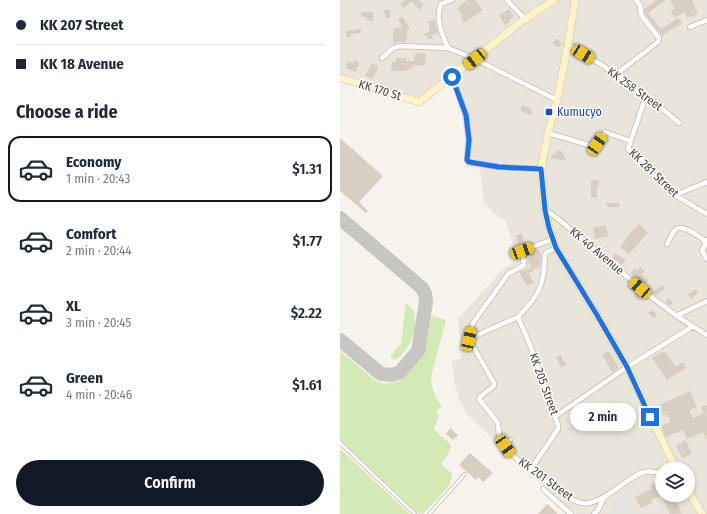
<!DOCTYPE html>
<meta charset="utf-8">
<style>
:root{--surface:#fff;--page:#f2f2f3;--text:#1f2937;--muted:#747a83;--line:#e0e1e3;--accent:#111827}
body{margin:0;font-family:"Fira Sans Condensed",sans-serif;background:var(--page);color:var(--text);height:100vh;display:flex;flex-direction:column;font-size:15px;white-space:nowrap}
*{box-sizing:border-box;margin:0}
p{font-size:13px;color:var(--muted)}
.icon{flex:none;width:22px;height:22px;fill:none;stroke:currentColor;stroke-width:2;stroke-linecap:round;stroke-linejoin:round}
.map{position:relative;flex:1;overflow:hidden}
.panel{display:flex;flex-direction:column;background:var(--surface);width:340px}
.panel>*{flex:none}
.guide{display:grid;align-content:center;height:88px;padding:0 16px;background:var(--surface)}
.fabs{position:absolute;left:315px;top:462px;display:grid;gap:8px}
.fabs a{display:grid;place-items:center;width:40px;height:40px;border-radius:50%;background:var(--surface);box-shadow:0 2px 6px #0003;font-size:20px}
.end{position:absolute;width:18px;height:18px;margin:-9px;border:5px solid #1a73e8;background:#fff;box-shadow:0 0 0 2px #fff}
.from{border-radius:50%}
.bubble{position:absolute;height:28px;border-radius:14px;background:var(--surface);box-shadow:0 2px 6px #0003;font-size:13px;font-weight:600;line-height:28px;text-align:center}
.car{position:absolute;width:12px;height:24px;margin:-12px -6px;border-radius:5px;box-shadow:0 0 3px 1px #0007;background:linear-gradient(#f5c518 24%,#345 0 40%,#f5c518 0 76%,#345 0 86%,#f5c518 0)}
.guide b{display:flex;align-items:center;gap:14px;height:38px;font-size:15px}
.guide b+b{border-top:1px solid var(--line)}
.guide i{width:10px;height:10px;background:var(--text)}
ul{padding:0;list-style:none}
li{display:flex;align-items:center;gap:12px;height:66px;margin:0 8px 6px;padding:0 8px;border:2px solid transparent;border-radius:12px}
li div{flex:1}
li b{display:block;font-size:15px}
li em{font-style:normal;font-weight:600}
li.on{border-color:var(--accent)}
li>.icon{width:36px;height:36px;stroke-width:1.5}
h2{padding:0 16px;font-size:18px;line-height:48px}
.button{display:flex;gap:8px;margin-top:auto;padding:8px 16px}
.button a{flex:1;height:46px;border-radius:24px;background:var(--accent);color:#fff;font-size:16px;font-weight:600;line-height:46px;text-align:center}
main{display:flex;flex:1;min-height:0}
.map>svg:first-child{display:block}
</style>
<main>
<section class="panel">
<div class="guide">
<b><i class="from"></i>KK 207 Street</b>
<b><i></i>KK 18 Avenue</b>
</div>
<h2>Choose a ride</h2>
<ul>
<li class="on"><svg class="icon" aria-label="car" viewBox="0 0 24 24"><path d="M5 17H2v-5l4-1 3-4h7l3 4 3 1v5h-3M9 17h6M6 11h13"/><circle cx="7" cy="17" r="2"/><circle cx="17" cy="17" r="2"/></svg><div><b>Economy</b><p>1 min · 20:43</p></div><em>$1.31</em></li>
<li><svg class="icon" aria-label="car" viewBox="0 0 24 24"><path d="M5 17H2v-5l4-1 3-4h7l3 4 3 1v5h-3M9 17h6M6 11h13"/><circle cx="7" cy="17" r="2"/><circle cx="17" cy="17" r="2"/></svg><div><b>Comfort</b><p>2 min · 20:44</p></div><em>$1.77</em></li>
<li><svg class="icon" aria-label="car" viewBox="0 0 24 24"><path d="M5 17H2v-5l4-1 3-4h7l3 4 3 1v5h-3M9 17h6M6 11h13"/><circle cx="7" cy="17" r="2"/><circle cx="17" cy="17" r="2"/></svg><div><b>XL</b><p>3 min · 20:45</p></div><em>$2.22</em></li>
<li><svg class="icon" aria-label="car" viewBox="0 0 24 24"><path d="M5 17H2v-5l4-1 3-4h7l3 4 3 1v5h-3M9 17h6M6 11h13"/><circle cx="7" cy="17" r="2"/><circle cx="17" cy="17" r="2"/></svg><div><b>Green</b><p>4 min · 20:46</p></div><em>$1.61</em></li>
</ul>
<div class="button"><a>Confirm</a></div>
</section>
<div class="map">
<svg width="367" height="514" viewBox="0 0 367 514">
<rect width="100%" height="100%" fill="#f6f3ec"/>
<path fill="#eae5da" fill-rule="evenodd" d="M0,0H367V514H236L176,462L127,414L119,400L115,385L112,362L121,358L118,319L163,269L178,260L165,219L160,218L144,204L140,167H126L124,157L125,140L123,120L113,86L106,78L84,96L78,97L0,76ZM322,469H348V495H322Z"/>
<path fill="#d2eab5" d="M66,303C68,305 71,307 73,310C80,323 69,355 54,360L50,357L61,343Z
M90,315L106,320L91,377C92,388 94,397 102,406L96,412L99,416L94,428C98,436 108,439 111,447L109,453L101,464C104,467 111,471 112,475C113,486 90,506 83,514L77,513L0,440V351L36,381L44,384L57,382L63,378L82,357Z
M0,449L70,514H0Z"/>
<path fill="#e5e3e0" d="M286,495L297,514H270L269,510L274,500Z"/>
<g fill="none" stroke-linecap="round" stroke-linejoin="round">
<path stroke="#c8c6c3" stroke-width="14" d="M0,218L82,288L85,294L86,302L78,351L60,372L52,375L41,374L0,340"/>
</g>
<path fill="#d8cfc1" d="M65,0H78L84,4L80,10L76,7L77,6L71,1L64,8L60,4Z
M127,0H135L143,10L124,23L121,16L123,15L117,8Z
M316,0H326L308,13L321,29L338,18L342,23L322,36L305,14L304,9Z
M330,0H352L358,14L352,17L351,16L347,18L345,12L334,18L331,11L335,9Z
M169,9L174,17L169,20L170,22L165,25L159,15Z
M44,10H50V18H45Z
M21,12H33V21L26,20V17H21Z
M63,17L70,29L67,30V38H66V42H58L53,44V29L62,27L58,19Z
M95,20L98,33L91,35L93,38L89,40L87,36H84L83,35L90,31L88,21Z
M21,29V33L11,34L10,37H6L7,30L14,31V30Z
M217,38L222,44L218,48L212,43Z
M77,53L86,54L85,64H83V66L72,65V68H69V70H66V71H52L50,65H52V62H56V58H66V61H74L75,54Z
M14,60L19,62L16,72L6,68L8,61L13,63Z
M32,63L38,66L37,68L38,69L32,80L25,76Z
M182,105L190,108V110H192L191,115L180,111Z
M0,138L43,176L19,202L28,211L26,213L0,191Z
M216,150L222,151V154H224L225,160L210,159L213,154L215,155Z
M251,180H259V186H257V198L251,197Z
M266,203H279V207H267Z
M299,224L308,233L289,254L280,247L291,232Z
M266,225L268,236L255,239L253,228Z
M182,234L184,243L178,245L176,235Z
M199,249L201,257L200,267L193,270L187,259L191,257L189,252Z
M275,253L286,260L282,265L272,258Z
M191,267L193,271L189,273L194,283L187,286L179,272Z
M300,267L305,271L302,275L309,280L304,286L291,273L295,268L298,271Z
M322,285L325,288L316,296L312,292Z
M356,289L358,293L351,299L348,294Z
M296,293L302,298L298,301L293,295Z
M329,298L333,303L330,306L325,302Z
M312,310L317,315L314,318L308,313Z
M269,351L279,368L272,372L262,354Z
M324,351L336,367L343,362L346,368L327,380L312,358Z
M221,355L226,365L221,367L216,357Z
M350,391L357,407L349,411L353,418L364,413L361,407L367,405V412L366,413L367,416V440L363,432L347,439L343,430L326,437L321,426L331,422L327,414L324,416L319,405Z
M110,428L118,435L113,440L106,434Z
M346,440L352,454L342,458L336,445Z
M130,453L153,473L143,482L138,477L136,480L119,465Z
M319,481L322,487V495L311,500L312,503L301,508L295,497L311,489L309,486Z
M327,495H333L342,513L330,514L322,497Z
M207,504L218,514H198Z"/>
<g fill="none" stroke-linecap="round" stroke-linejoin="round">
<g stroke="#c2bbae" stroke-width="4">
<path id="service" d="M0,443L75,514
M89,514L125,474"/>
</g>
<g stroke="#c2bbae" stroke-width="6">
<path id="minor" d="M112,0L101,4C95,18 102,35 108,48L135,59L217,100
M167,0L185,19
M350,27L367,20
M228,45C268,67 305,93 339,123
M42,58L52,49L59,46L108,48
M276,74L318,42L319,38L301,15L300,5L296,0
M112,77L126,115L129,140L127,160L129,162L159,167L201,169
M306,96L288,149L302,160L306,168L335,195L367,214
M208,133L252,146L257,144L265,132L290,141
M335,195L367,182
M206,210C261,250 307,301 367,335
M367,240L362,251L367,259
M327,244C330,240 331,234 335,230C342,223 360,237 366,242
M336,316L367,301
M122,348L133,337L178,317
M216,416L287,367L352,327
M170,440L165,446C176,461 191,469 205,480C215,488 226,498 238,502C259,510 284,478 304,472C309,470 317,473 322,473
M165,446L159,435L158,423L139,399L141,396L154,386V383L129,339L133,323L168,274L184,265L182,251L213,239
M191,469L218,429V425L190,345L178,317C200,294 204,286 205,254L207,252L216,248
M203,489L231,514
M254,514L258,510L264,497"/>
</g>
<g stroke="#d6c79b" stroke-width="8">
<path id="secondary" d="M235,0L228,45L217,100L208,133L201,169L205,210L209,228L216,248L257,315L287,367L336,469
M0,78L25,85L79,102L185,19L214,0
M348,490L362,514"/>
</g>
<use href="#service" stroke="#fff" stroke-width="2.5"/>
<use href="#minor" stroke="#fff" stroke-width="4.5"/>
<use href="#secondary" stroke="#fff3cd" stroke-width="7"/>
</g>
<g fill="none" stroke-linecap="round" stroke-linejoin="round">
<path stroke="#1a73e8" stroke-width="5" d="M112,77L126,115L129,140L127,160L129,162L159,167L201,169L205,210L209,228L216,248L257,315L287,367L310,417"/>
</g>
<rect fill="#1a4fb4" stroke="#fff" stroke-width="1.5" x="205" y="108" width="8" height="8" rx="2"/>
<g text-anchor="middle" stroke-width="3" stroke-linejoin="round" paint-order="stroke">
<g font-size="12" fill="#4b4439" stroke="#fff">
<text transform="translate(295 89) rotate(36)" y="4">KK 258 Street</text>
<text transform="translate(40 90) rotate(17)" y="4">KK 170 St</text>
<text transform="translate(314 173) rotate(44)" y="4">KK 281 Street</text>
<text transform="translate(257 251) rotate(40)" y="4">KK 40 Avenue</text>
<text transform="translate(204 384) rotate(70)" y="4">KK 205 Street</text>
<text transform="translate(206 479) rotate(36)" y="4">KK 201 Street</text>
</g>
<g font-size="12" fill="#164399" stroke="#fff" text-anchor="start">
<text x="217" y="116">Kumucyo</text>
</g>
</g>
</svg>
<div class="fabs">
<a><svg class="icon" aria-label="layers" viewBox="0 0 24 24"><path d="M12 4l9 5-9 5-9-5zM3 14l9 5 9-5"/></svg></a>
</div>
<i class="end from" style="left:112px;top:77px"></i>
<i class="end" style="left:310px;top:417px"></i>
<div class="bubble" style="left:230px;top:403px;width:66px">2 min</div>
<i class="car" style="left:243px;top:54px;rotate:121deg"></i>
<i class="car" style="left:135px;top:59px;rotate:232deg"></i>
<i class="car" style="left:257px;top:144px;rotate:34deg"></i>
<i class="car" style="left:182px;top:251px;rotate:70deg"></i>
<i class="car" style="left:300px;top:288px;rotate:311deg"></i>
<i class="car" style="left:129px;top:339px;rotate:12deg"></i>
<i class="car" style="left:165px;top:446px;rotate:145deg"></i>
</div>
</main>
